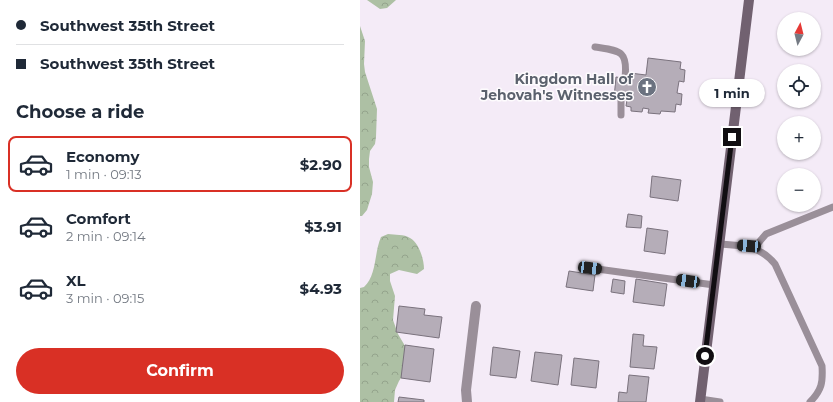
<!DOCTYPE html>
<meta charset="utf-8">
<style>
:root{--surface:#fff;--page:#f2f2f3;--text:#1f2937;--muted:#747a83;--line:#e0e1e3;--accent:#d93025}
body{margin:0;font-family:Montserrat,sans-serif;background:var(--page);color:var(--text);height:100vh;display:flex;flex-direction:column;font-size:15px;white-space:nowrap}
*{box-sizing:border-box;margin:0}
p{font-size:13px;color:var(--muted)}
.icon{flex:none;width:22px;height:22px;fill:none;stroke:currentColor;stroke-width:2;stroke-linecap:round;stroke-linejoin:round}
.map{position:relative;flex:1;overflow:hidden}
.sheet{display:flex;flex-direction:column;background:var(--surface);width:360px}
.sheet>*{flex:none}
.guide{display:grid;align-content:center;height:88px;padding:0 16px;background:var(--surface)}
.needle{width:26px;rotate:7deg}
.buttons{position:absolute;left:417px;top:12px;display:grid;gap:8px}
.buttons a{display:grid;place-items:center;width:44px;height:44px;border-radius:50%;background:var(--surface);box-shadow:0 1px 3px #0004;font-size:20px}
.end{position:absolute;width:18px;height:18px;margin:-9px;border:5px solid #110e12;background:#fff;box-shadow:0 0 0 2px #fff}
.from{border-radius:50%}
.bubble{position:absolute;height:28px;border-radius:14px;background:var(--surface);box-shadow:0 1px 3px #0004;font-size:13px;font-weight:700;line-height:28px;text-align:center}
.car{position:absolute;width:12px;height:24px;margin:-12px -6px;border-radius:5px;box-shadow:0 0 3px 1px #0007;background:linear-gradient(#222 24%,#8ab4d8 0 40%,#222 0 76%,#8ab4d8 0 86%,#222 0)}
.guide b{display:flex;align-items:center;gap:14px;height:38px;font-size:15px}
.guide b+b{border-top:1px solid var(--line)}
.guide i{width:10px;height:10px;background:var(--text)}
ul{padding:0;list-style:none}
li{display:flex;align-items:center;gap:12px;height:56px;margin:0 8px 6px;padding:0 8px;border:2px solid transparent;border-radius:8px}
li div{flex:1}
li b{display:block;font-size:15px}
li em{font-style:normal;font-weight:700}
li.on{border-color:var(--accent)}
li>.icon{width:36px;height:36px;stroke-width:1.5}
h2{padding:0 16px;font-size:18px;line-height:48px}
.button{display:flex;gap:8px;margin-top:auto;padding:8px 16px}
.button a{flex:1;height:46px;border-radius:24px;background:var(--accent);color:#fff;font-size:16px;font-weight:700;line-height:46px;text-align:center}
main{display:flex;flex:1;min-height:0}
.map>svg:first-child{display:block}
</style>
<main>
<section class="sheet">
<div class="guide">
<b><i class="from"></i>Southwest 35th Street</b>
<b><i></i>Southwest 35th Street</b>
</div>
<h2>Choose a ride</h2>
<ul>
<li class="on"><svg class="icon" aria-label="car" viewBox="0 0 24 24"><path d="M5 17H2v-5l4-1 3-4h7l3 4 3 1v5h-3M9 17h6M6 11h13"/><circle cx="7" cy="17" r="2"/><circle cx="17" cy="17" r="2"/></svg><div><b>Economy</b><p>1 min · 09:13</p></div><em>$2.90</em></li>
<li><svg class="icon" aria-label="car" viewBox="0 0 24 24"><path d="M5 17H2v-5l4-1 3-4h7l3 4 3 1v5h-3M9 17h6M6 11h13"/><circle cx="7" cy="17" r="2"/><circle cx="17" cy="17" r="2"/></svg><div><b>Comfort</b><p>2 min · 09:14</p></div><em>$3.91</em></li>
<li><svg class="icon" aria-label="car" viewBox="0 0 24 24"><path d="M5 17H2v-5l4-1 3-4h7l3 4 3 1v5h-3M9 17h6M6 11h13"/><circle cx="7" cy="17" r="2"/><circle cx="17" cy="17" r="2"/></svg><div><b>XL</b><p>3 min · 09:15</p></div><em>$4.93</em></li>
</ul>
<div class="button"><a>Confirm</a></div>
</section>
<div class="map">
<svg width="473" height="402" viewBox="0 0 473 402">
<defs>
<pattern id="forest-crowns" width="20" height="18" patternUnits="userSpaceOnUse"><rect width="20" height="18" fill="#adc0a4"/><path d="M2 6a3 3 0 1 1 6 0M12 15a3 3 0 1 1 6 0" fill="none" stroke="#94a48c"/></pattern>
</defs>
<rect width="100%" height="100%" fill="#f4ebf7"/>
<path fill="url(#forest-crowns)" d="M7,0H36L27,8L20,9Z
M0,26L5,41L4,64L5,72L17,109L16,137L15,144L10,151L9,159V167L13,182L12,194L7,210L2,216H0Z
M28,234C35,235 44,234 50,238C59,243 64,259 64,269L57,274L39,270L30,274V281L35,296L33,320L38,334L48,351L49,366L39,381L35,390L34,402H0V288L4,287C17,275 14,253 21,237Z"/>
<path fill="#b5adb8" stroke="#7a727d" d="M288,58L321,62L320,69L325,70L324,82L319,81L317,93L322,94L321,105L316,104L315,112L301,111L300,114L288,113L289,109L283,108L282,112L271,111V107L266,106L267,100L254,98L256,77L270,79V73L286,75Z
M292,176L321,180L318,201L290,197Z
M268,214L282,216L281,228L266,227Z
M287,228L308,231L305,254L284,251Z
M209,271L235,275L233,291L206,287Z
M253,279L265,281L264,294L251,292Z
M276,279L307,284L304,306L273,302Z
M39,306L65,309L64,315L82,317L79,338L36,332Z
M273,334L284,335L283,346L297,347L294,369L270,367Z
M45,345L74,349L70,382L41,378Z
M133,347L160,351L156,378L130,375Z
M175,352L202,355L198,385L171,381Z
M214,358L239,361L236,388L211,385Z
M269,375L289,377L286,402H258L259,392L267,393Z
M39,397L64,400V402H38Z"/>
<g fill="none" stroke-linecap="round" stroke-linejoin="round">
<path stroke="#9a8f99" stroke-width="7" d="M235,47C260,51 268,50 265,78
M261,115V99
M359,244C383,246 399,245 415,264L462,366C463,382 462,390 450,402
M394,248L406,234L473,207
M230,268L354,285
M340,399L360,402"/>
<path stroke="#9a8f99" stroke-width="10" d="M107,402L106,390L116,306"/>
<path stroke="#716170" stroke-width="10" d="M340,402L389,0"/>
</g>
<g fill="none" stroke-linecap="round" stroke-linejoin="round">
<path stroke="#110e12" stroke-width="5" d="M345,356L372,137"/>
</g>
<defs>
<g id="church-disc" transform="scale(1)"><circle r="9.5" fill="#6b7280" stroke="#fdfbfd"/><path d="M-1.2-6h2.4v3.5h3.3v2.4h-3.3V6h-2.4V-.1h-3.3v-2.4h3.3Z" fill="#fff"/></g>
</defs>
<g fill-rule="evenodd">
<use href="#church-disc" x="287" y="87"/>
</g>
<g text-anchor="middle" stroke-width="3" stroke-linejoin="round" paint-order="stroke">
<g font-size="14" font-weight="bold" fill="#5b616d" stroke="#fdfbfd" text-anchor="end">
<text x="273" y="84">Kingdom Hall of<tspan x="273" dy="16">Jehovah's Witnesses</tspan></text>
</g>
</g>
</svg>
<div class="buttons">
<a><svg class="needle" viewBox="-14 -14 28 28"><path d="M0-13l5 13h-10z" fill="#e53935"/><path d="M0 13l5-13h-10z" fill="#747a83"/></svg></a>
<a><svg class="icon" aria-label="locate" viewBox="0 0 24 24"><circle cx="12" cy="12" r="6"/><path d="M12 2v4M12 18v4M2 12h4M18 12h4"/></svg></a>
<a>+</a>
<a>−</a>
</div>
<i class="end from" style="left:345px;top:356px"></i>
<i class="end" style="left:372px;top:137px"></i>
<div class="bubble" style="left:339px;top:79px;width:66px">1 min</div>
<i class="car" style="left:389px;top:246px;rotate:274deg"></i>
<i class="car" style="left:230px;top:268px;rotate:97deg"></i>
<i class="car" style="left:328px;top:281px;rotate:278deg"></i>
</div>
</main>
